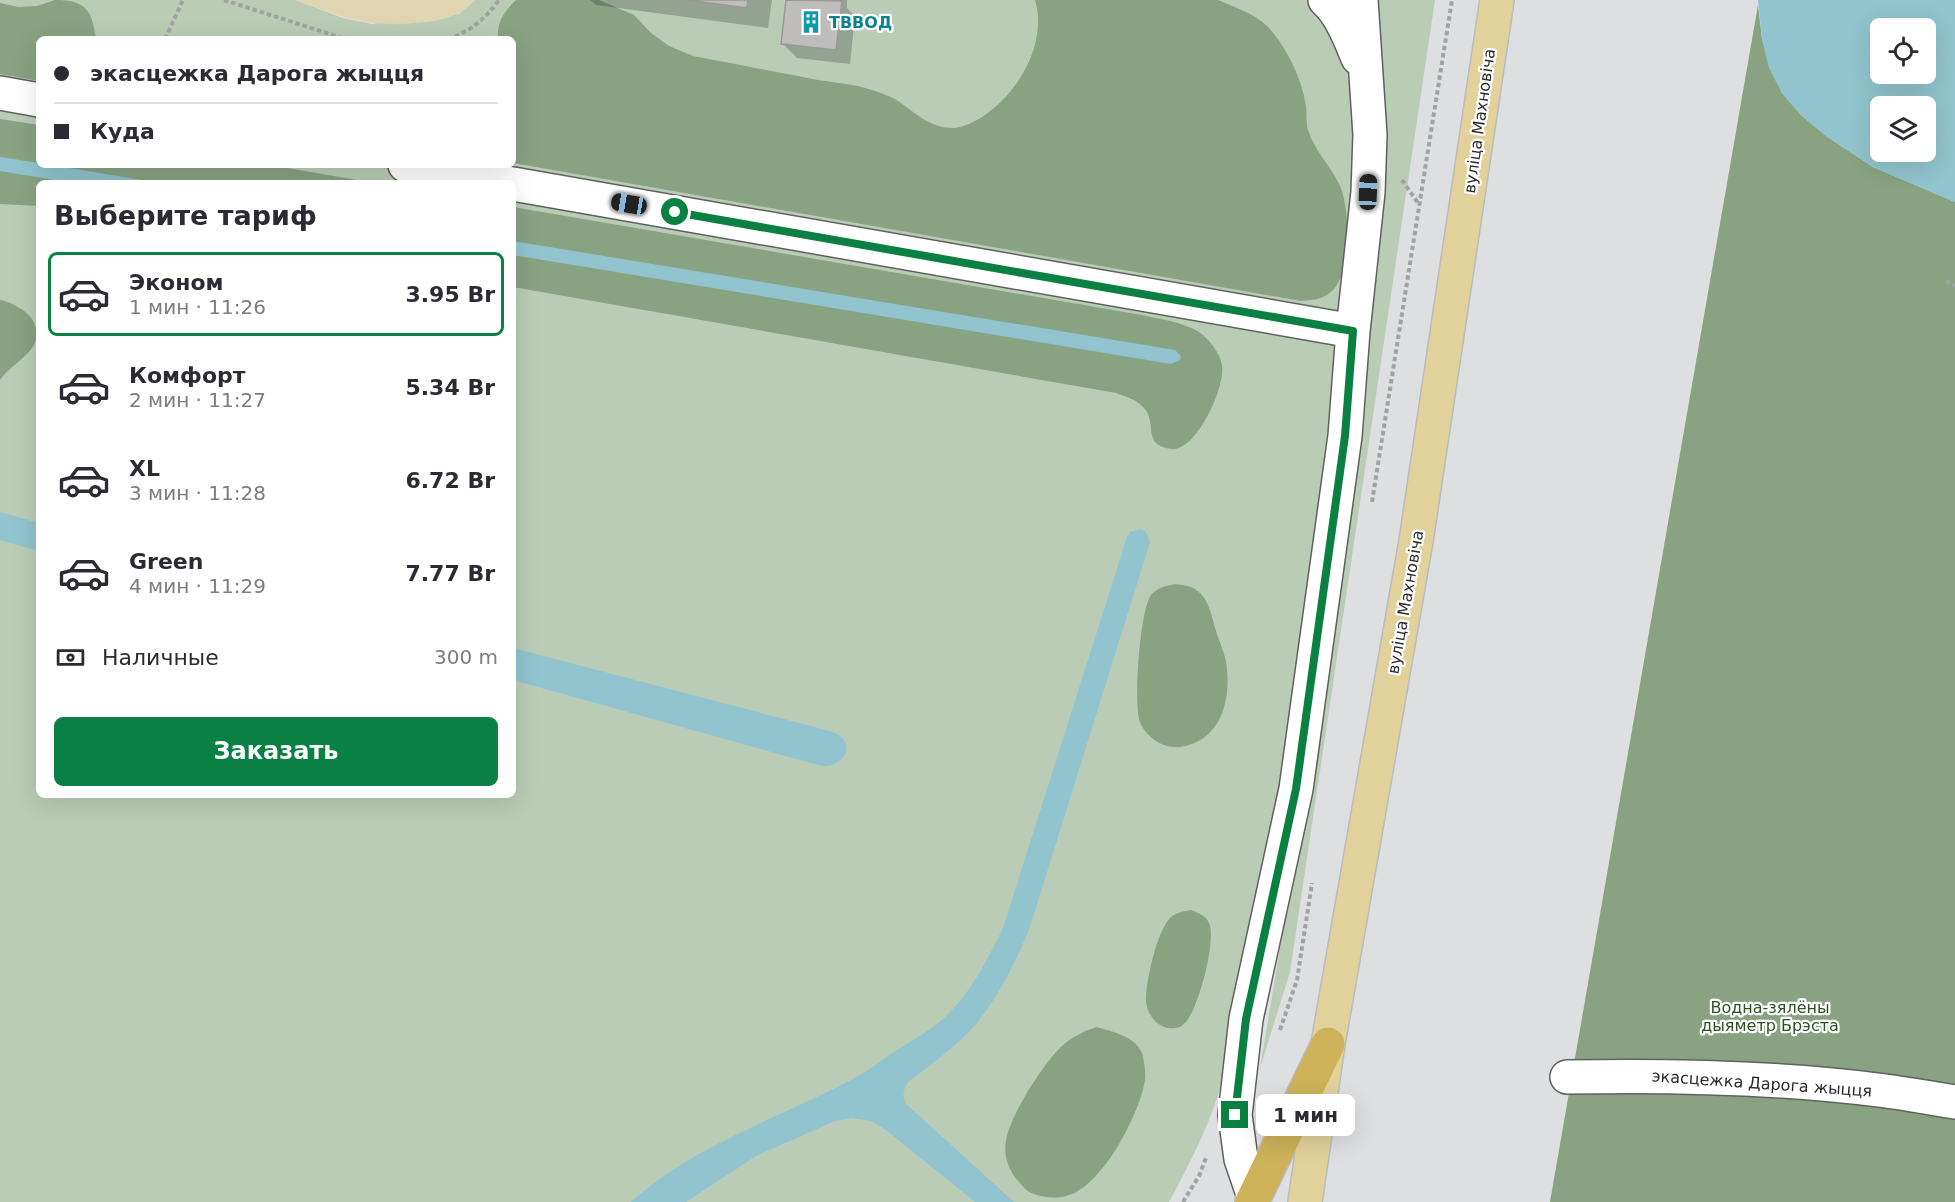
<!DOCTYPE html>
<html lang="ru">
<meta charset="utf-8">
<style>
:root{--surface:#fff;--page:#f2f2f3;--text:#2b2b33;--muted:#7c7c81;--line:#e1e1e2;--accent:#0b8043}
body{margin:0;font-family:"DejaVu Sans",sans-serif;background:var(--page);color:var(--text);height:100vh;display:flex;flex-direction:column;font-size:22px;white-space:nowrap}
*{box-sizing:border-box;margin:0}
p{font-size:20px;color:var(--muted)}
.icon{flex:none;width:33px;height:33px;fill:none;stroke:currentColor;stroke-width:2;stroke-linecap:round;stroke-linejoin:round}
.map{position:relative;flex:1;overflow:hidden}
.panel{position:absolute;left:36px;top:180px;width:480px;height:618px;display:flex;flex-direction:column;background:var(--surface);border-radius:9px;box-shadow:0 6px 24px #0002}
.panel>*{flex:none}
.banner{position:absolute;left:36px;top:36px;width:480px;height:132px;border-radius:9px;box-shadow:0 6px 24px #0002;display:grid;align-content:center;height:132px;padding:0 18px;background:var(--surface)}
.tools{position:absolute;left:1870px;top:18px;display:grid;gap:12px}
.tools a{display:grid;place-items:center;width:66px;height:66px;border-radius:9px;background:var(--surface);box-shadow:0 6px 24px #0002;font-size:30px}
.end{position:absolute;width:27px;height:27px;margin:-14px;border:8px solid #0b8043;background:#fff;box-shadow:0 0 0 3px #fff}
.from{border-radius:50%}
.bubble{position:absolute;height:42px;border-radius:9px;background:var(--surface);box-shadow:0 6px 24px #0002;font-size:20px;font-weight:700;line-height:42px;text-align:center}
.car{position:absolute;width:18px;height:36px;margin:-18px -9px;border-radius:8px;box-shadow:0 0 4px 2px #0007;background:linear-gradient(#222 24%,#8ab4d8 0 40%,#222 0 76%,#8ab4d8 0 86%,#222 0)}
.banner b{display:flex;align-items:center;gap:21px;height:57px;font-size:22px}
.banner b+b{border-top:2px solid var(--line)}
.banner i{width:15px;height:15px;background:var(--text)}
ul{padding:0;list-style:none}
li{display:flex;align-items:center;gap:18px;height:84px;margin:0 12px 9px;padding:0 6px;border:3px solid transparent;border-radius:9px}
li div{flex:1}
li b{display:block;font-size:22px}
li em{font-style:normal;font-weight:700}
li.on{border-color:var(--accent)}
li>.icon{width:54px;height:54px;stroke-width:1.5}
h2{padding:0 18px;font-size:27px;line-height:72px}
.pay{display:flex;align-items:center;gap:15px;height:66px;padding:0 18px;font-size:22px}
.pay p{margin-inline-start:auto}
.button{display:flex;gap:12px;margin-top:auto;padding:12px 18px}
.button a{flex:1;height:69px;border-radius:9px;background:var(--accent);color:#fff;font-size:24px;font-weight:700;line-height:69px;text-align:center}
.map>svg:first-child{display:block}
</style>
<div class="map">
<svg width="1955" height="1202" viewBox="0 0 1955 1202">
<rect width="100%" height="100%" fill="#dedfe0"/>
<path fill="#baccb6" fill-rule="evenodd" d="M0,0H295L343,18L372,24L459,14L475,0H1435L1290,972L1260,1068L1306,793L1288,785C1266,889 1250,997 1217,1098C1205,1134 1187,1169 1169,1202H0ZM39,39H513V165H39ZM39,183H513V795H39Z"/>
<path fill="#88a282" d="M55,0C86,0 92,10 96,39H39V81L0,74V3L18,7L37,6Z
M516,0H599L634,15L651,33L669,46L693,56C735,64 776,72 818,80C836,83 855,84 872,90C881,93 893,97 901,103C919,116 929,127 953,128C962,128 974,122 982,117C1018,94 1048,43 1035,0H1218C1234,7 1254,13 1267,26C1286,45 1303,81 1306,107C1307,115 1306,123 1308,130C1315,152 1331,166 1340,186C1350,209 1351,269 1334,289C1325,299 1314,300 1301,301L513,163V39H498C497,21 504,12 516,0Z
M1758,5L1762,39L1782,93L1801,115L1826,136L1873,167L1955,202V1202H1550Z
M0,119L39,125V165H270L374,183H39V206L0,204Z
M513,207L1142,315C1160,319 1183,322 1199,332C1209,339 1220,353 1222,365C1226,386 1196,453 1171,449C1141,445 1158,423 1144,408C1136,399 1127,397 1116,393L513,287Z
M0,300C11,302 26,310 32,319C50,349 13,360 0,380Z
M1175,584C1185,585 1193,586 1200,593C1210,602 1212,619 1216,631C1219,641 1224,651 1226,662C1232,698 1222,741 1180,747C1163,749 1146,737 1140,722C1133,703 1140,610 1151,595C1158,587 1166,586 1175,584Z
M1191,910C1198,913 1206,915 1209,923C1217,939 1198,1011 1185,1023C1180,1028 1175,1029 1168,1028C1156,1026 1147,1013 1146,1002C1145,984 1157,931 1170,918C1175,913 1183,911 1191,910Z
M1096,1027C1111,1031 1135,1036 1142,1053C1144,1060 1146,1073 1145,1080C1140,1113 1103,1185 1069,1195C1058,1199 1045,1198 1034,1194C1027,1192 1024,1187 1020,1183C1009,1172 1003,1156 1006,1141C1009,1117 1043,1064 1061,1047C1072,1037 1082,1032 1096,1027Z"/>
<path fill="#dfd5b1" d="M295,0H475C470,5 464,11 457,14C444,20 430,22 416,23C368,28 339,16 295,0Z"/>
<path fill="#91c4ce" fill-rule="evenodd" d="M1758,0H1955V202L1873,167L1826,136L1801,115L1782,93L1769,68L1762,39ZM1926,28V74H1881V28ZM1881,106H1926V152H1881Z
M0,157L39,163V165H51L160,183H73L0,171Z
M513,241L1175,350L1181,356L1180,360L1171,364L513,255Z
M0,512L39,523V551L0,540Z
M1141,529L1146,532L1150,542L1029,930C1015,963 999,996 976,1024C957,1046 932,1064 908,1082C903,1090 902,1095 906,1104L1014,1202H975L886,1130L871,1121L852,1118L835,1121L756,1156L686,1202H631C694,1145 777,1119 851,1080C867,1072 882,1060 897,1050C916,1038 937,1027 952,1010C974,987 989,956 1003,928L1127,537L1130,532Z
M513,648L826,730C832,732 839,734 843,739C852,748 843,762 832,765C828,767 823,766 818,765L513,680Z"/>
<path fill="#0003" d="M590,0H772L768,28L596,5Z
M788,0H847V8L855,16L850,64L797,58L783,44Z"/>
<path fill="#bfbdbc" stroke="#9a9897" stroke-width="1.5" d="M687,0H748L747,8Z
M786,0L842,1L836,50L781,44Z"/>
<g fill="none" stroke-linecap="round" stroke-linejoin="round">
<g stroke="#5f6061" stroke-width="36">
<path id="minor" d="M1325,0C1341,14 1350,39 1358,58
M0,93L39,100
M405,165L508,183
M513,184L1353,331
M1567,1077C1671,1075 1775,1077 1878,1090C1904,1093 1929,1098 1955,1102
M1254,1197L1241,1159L1235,1115L1246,1019L1296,789L1345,436L1353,331L1368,192L1370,135L1361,0"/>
</g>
<g stroke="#bbb" stroke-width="36">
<path id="major" d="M1305,1202L1328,1044L1416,541L1497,0"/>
</g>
<g stroke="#bbb" stroke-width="36">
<path id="highway" d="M1252,1202L1328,1044"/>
</g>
<path stroke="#a1a2a3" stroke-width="4" stroke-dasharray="4.5 3" stroke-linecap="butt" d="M224,0L345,39
M165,39L183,0
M448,39C471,31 485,19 499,0
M1402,180L1418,203
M1946,281L1955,286
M1372,502L1452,0
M1280,1030L1297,980L1312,883
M1183,1202L1199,1176L1206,1158"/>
<use href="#minor" stroke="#fff" stroke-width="33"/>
<use href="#major" stroke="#e1d19b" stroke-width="33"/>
<use href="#highway" stroke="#cdb259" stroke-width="33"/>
</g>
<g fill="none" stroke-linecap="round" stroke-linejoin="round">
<path stroke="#0b8043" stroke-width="8" d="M675,212L1353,331L1345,436L1296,789L1246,1019L1235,1115"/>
</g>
<defs>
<g id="building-bare" transform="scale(1.8)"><path d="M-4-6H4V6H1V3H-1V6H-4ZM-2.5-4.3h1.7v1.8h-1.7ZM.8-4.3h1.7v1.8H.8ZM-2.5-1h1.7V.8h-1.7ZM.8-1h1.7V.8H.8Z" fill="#0f9aa8" stroke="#fff" stroke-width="2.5" paint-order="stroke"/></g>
</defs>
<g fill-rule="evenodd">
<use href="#building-bare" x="811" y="22"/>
</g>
<g text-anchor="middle" stroke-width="4.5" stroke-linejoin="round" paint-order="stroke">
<g font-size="16" font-weight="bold" fill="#0d838f" stroke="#fff" text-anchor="start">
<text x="829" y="28">ТВВОД</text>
</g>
<g font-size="16" fill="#2b2b2c" stroke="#fff">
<text transform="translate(1479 121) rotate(-82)" y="6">вуліца Махновіча</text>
<text transform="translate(1405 602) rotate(-80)" y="6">вуліца Махновіча</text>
<text transform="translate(1762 1083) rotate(4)" y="6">экасцежка Дарога жыцця</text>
</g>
<g font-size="16" fill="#2e5224" stroke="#fff">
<text x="1770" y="1013">Водна-зялёны<tspan x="1770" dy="18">дыяметр Брэста</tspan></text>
</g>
</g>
</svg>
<div class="tools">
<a><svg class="icon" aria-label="locate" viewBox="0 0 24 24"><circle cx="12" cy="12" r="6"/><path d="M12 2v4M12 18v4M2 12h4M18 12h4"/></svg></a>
<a><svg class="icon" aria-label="layers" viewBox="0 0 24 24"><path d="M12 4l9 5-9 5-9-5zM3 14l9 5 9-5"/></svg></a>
</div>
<i class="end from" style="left:675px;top:212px"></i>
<i class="end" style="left:1235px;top:1115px"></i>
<div class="bubble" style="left:1256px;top:1094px;width:99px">1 мин</div>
<i class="car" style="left:1368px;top:192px;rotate:2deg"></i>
<i class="car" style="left:629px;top:204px;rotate:280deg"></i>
<div class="banner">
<b><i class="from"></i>экасцежка Дарога жыцця</b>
<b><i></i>Куда</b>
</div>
<section class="panel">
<h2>Выберите тариф</h2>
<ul>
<li class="on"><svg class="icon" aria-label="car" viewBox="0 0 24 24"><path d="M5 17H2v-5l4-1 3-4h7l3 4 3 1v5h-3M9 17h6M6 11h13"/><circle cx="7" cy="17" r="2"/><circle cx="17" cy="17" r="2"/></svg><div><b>Эконом</b><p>1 мин · 11:26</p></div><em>3.95 Br</em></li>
<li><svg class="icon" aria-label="car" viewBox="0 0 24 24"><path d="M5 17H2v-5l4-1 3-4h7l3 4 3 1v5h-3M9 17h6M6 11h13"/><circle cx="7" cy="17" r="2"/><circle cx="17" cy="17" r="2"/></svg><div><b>Комфорт</b><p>2 мин · 11:27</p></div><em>5.34 Br</em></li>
<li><svg class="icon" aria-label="car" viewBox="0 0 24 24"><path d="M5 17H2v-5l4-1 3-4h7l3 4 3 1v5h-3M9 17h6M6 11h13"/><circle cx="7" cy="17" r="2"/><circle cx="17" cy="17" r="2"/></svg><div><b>XL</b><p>3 мин · 11:28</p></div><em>6.72 Br</em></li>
<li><svg class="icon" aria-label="car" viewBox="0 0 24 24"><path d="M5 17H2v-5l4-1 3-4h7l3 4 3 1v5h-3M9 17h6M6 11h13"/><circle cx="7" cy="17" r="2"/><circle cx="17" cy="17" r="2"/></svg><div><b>Green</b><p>4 мин · 11:29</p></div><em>7.77 Br</em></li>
</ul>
<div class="pay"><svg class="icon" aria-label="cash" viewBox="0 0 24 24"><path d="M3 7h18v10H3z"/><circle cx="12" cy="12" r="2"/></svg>Наличные<p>300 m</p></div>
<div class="button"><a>Заказать</a></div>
</section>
</div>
